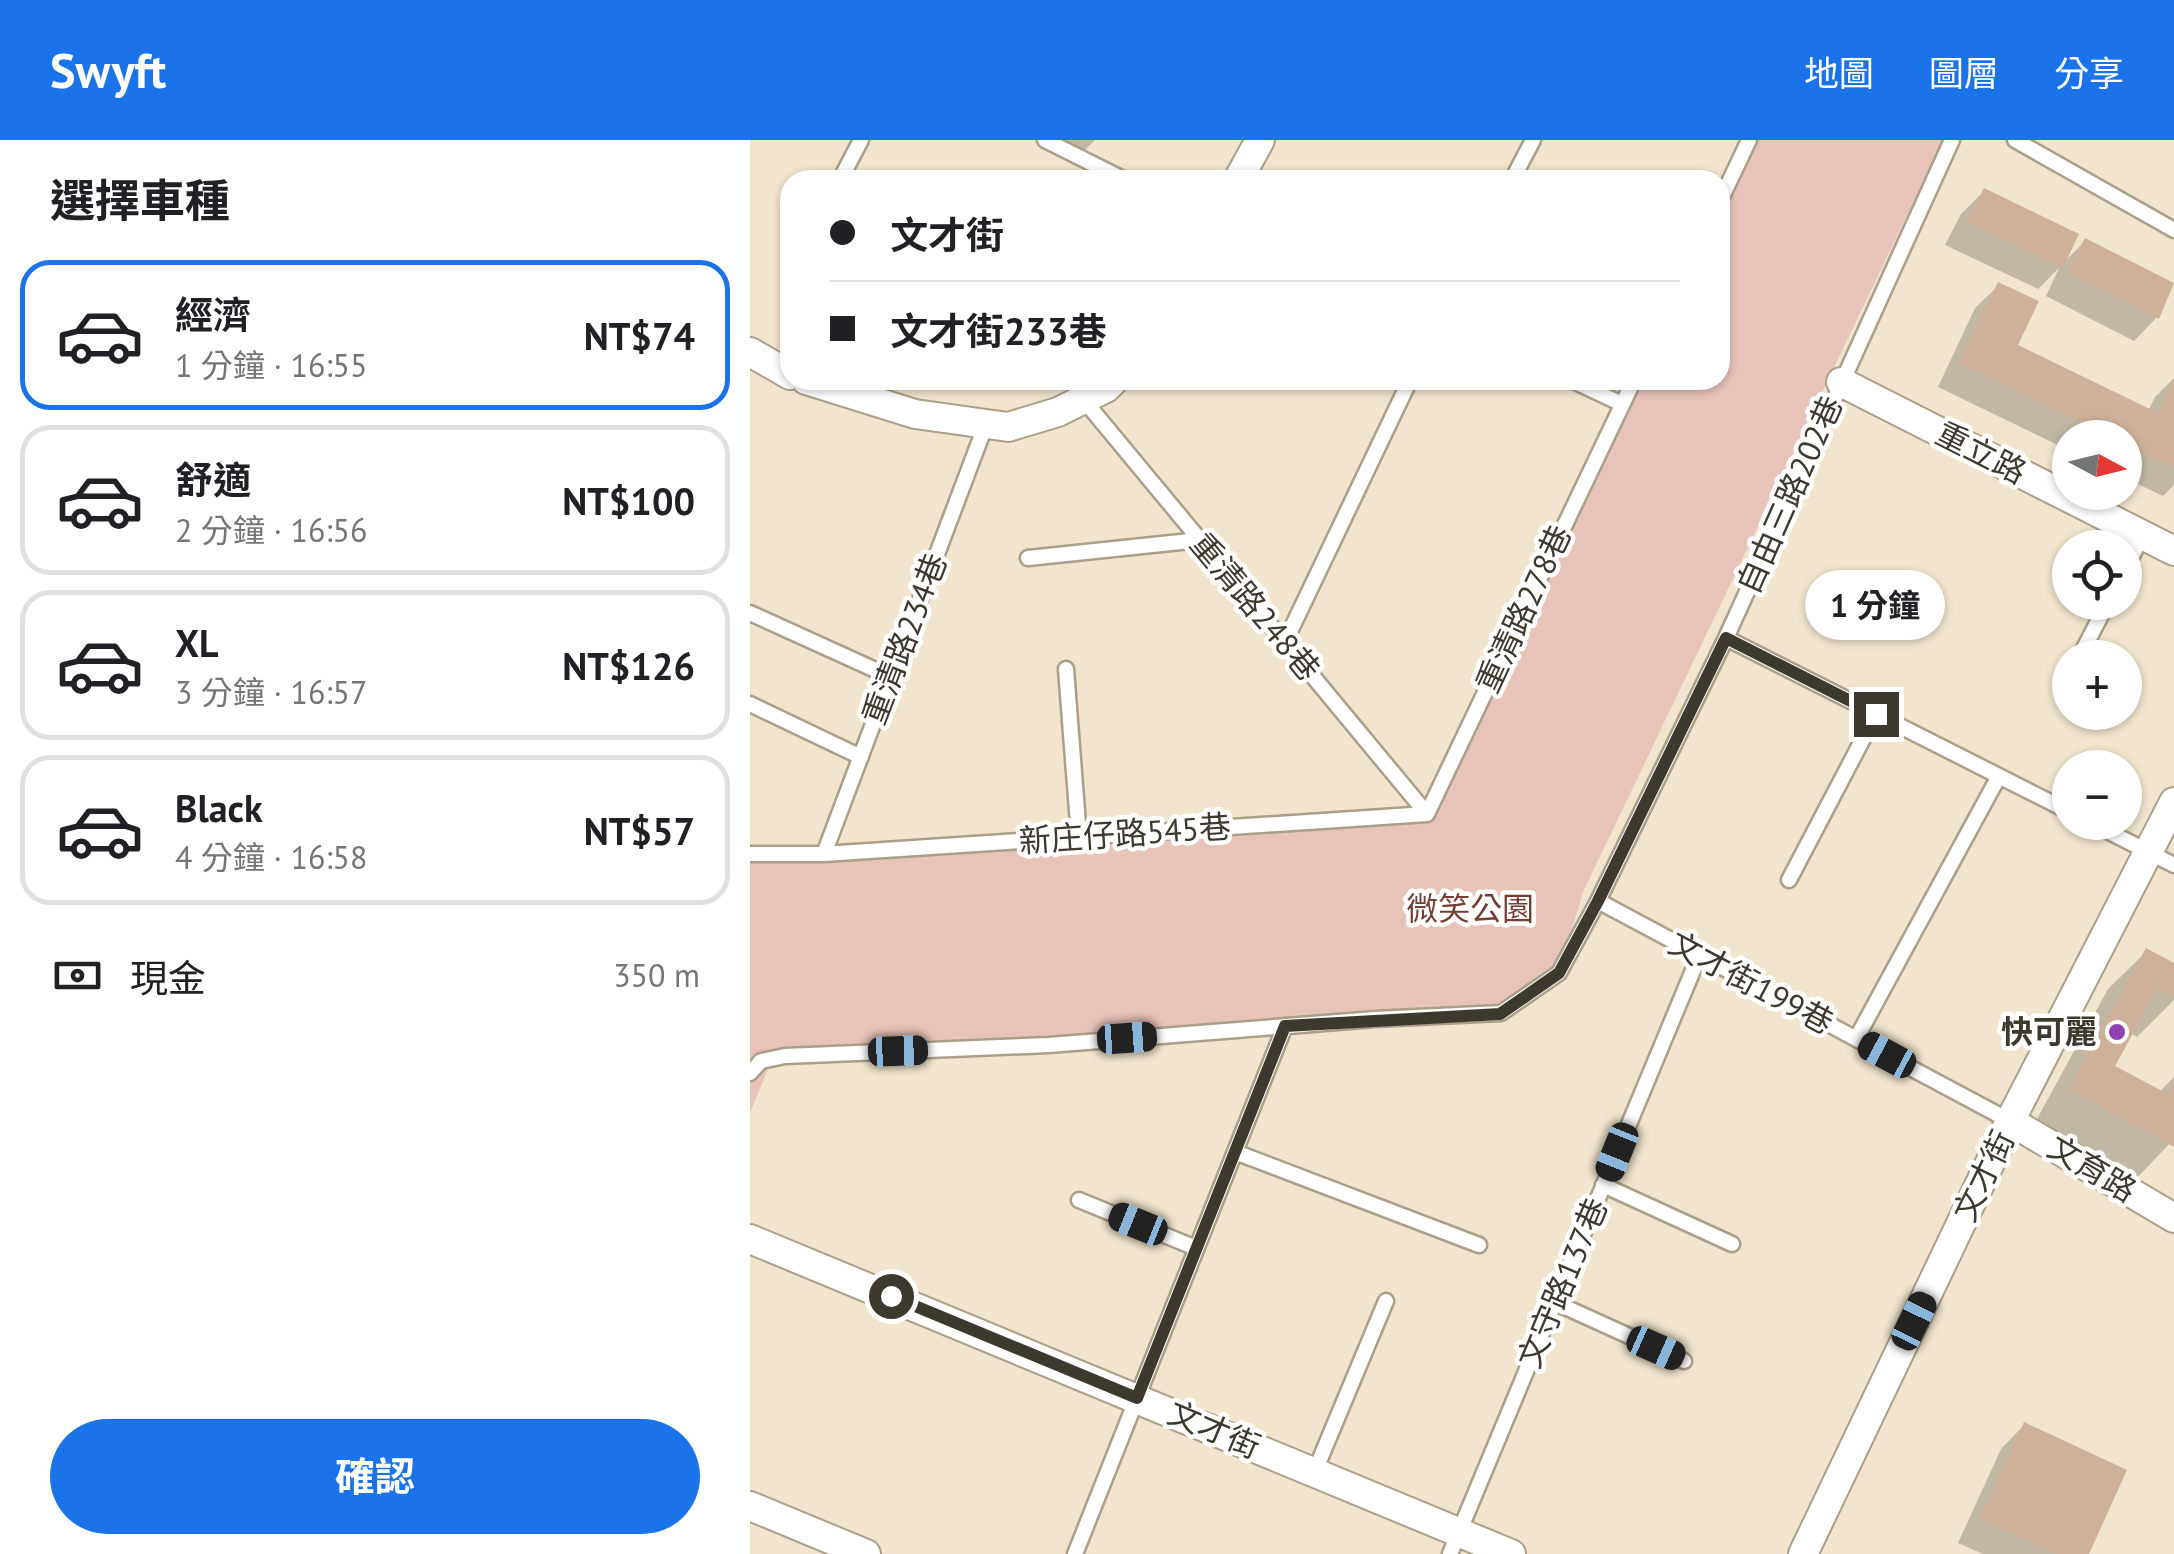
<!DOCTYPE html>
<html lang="zh-TW">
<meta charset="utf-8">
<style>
:root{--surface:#fff;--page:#f6f6f6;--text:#202124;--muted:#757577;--line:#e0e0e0;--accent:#1a73e8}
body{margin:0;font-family:"PT Sans","Noto Sans TC",sans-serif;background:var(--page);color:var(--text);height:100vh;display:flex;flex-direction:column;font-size:38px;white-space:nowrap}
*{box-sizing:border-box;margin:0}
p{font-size:32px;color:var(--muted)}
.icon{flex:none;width:55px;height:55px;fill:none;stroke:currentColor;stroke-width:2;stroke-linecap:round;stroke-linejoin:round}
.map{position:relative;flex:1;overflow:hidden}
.panel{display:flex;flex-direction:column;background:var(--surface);width:750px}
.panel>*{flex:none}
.hud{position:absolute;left:30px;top:30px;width:950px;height:220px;border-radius:30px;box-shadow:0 2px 8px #0004;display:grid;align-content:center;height:220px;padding:0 50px;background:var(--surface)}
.needle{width:65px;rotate:97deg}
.controls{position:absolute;left:1302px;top:280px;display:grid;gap:20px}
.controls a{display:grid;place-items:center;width:90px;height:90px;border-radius:50%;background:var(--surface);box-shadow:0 2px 8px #0004;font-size:50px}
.end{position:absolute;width:45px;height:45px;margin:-22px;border:12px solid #3d392f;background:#fff;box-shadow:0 0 0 5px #fff}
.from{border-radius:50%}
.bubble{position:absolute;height:70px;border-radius:35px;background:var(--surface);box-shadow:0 2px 8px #0004;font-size:32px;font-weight:700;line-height:70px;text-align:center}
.car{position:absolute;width:30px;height:60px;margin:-30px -15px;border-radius:12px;box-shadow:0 0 8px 2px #0007;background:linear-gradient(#222 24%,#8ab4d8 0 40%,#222 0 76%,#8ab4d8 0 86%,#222 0)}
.hud b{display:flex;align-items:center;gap:35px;height:95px;font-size:38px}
.hud b+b{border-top:2px solid var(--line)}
.hud i{width:25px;height:25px;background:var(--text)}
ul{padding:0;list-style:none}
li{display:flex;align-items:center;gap:30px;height:150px;margin:0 20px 15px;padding:0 30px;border:5px solid var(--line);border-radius:30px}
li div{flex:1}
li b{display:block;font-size:38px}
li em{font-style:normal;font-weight:700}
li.selected{border-color:var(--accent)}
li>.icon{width:90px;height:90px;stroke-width:1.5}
h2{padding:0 50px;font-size:45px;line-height:120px}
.pay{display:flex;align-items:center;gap:25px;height:110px;padding:0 50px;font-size:38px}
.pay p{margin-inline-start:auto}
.cta{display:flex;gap:20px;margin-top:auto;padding:20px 50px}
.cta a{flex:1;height:115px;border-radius:60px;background:var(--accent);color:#fff;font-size:40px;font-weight:700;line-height:115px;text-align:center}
header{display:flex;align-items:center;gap:60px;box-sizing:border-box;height:140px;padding:0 50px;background:var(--accent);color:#fff}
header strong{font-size:48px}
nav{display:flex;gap:55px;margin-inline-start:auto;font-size:35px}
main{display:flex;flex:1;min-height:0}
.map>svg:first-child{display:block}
</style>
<header>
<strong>Swyft</strong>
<nav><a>地圖</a><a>圖層</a><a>分享</a></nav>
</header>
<main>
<section class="panel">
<h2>選擇車種</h2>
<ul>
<li class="selected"><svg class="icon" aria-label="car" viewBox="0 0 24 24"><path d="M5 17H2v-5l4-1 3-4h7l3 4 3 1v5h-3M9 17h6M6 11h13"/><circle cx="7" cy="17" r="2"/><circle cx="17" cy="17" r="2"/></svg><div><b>經濟</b><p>1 分鐘 · 16:55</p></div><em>NT$74</em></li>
<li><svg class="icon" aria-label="car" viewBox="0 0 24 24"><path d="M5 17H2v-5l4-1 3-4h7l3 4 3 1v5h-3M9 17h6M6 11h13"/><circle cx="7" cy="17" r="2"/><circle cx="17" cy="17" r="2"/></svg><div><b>舒適</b><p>2 分鐘 · 16:56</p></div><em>NT$100</em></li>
<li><svg class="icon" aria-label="car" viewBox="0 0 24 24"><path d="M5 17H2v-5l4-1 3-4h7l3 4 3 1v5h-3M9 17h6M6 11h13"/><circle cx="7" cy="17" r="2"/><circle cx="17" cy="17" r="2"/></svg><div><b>XL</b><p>3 分鐘 · 16:57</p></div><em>NT$126</em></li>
<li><svg class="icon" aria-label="car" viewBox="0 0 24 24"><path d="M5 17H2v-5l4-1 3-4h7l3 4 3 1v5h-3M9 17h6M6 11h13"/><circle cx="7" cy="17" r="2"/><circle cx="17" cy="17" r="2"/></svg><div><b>Black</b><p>4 分鐘 · 16:58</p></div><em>NT$57</em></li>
</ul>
<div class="pay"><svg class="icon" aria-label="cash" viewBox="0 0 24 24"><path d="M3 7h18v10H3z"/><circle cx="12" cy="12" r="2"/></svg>現金<p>350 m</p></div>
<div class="cta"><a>確認</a></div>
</section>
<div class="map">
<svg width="1424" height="1414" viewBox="0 0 1424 1414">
<rect width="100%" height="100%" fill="#f1e6cd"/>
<path fill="#e8c3ba" d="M1002,0H1193L833,752L809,833L751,873L51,921L18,929L0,973V714L676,674L886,240H970V67Z"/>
<path fill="#0003" d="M313,0H345L334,11Z
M1234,51L1313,123L1335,101L1407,177L1384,201L1296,156L1309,128L1288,149L1195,105L1211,74Z
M1249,145L1264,206L1398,271L1405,257L1424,238V345L1413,356L1375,338V298H1320V311L1188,247L1225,168Z
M1397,811L1424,826V860L1387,897L1380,893L1362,927L1409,952L1424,937V999L1382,1043L1282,988L1358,849Z
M1274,1285L1336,1414H1233L1208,1403L1251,1309Z"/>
<path fill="#cfb19a" d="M1234,48L1329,94L1313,128L1217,81Z
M1335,98L1424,143L1409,179L1317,132Z
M1248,142L1289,161L1268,205L1408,273L1424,238V327L1375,304V298H1362L1209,223Z
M1396,808L1424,823V858L1408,848L1365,926L1418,954L1424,944V1007L1319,949Z
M1274,1282L1377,1330L1339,1414H1306L1230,1379Z"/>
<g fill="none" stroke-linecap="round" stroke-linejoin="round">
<g stroke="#aa9f88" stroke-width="19">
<path id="lane" d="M295,0L375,40
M1265,0L1424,90
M90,40L111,0
M762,40L783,0
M970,61L999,0
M821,240L872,264
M333,259L677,674
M278,418L450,400
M1375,430L1392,396
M0,473L141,537
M976,498L1320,672
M535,502L660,240
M1329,518L1358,462
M316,529L329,697
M1319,535L1320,534
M0,564L111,617
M677,674L884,240
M1340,682L1424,725
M0,714H74L677,674
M74,714L236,284
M1039,740L1126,574
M848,761L1260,981
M1106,899L1249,636
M0,933L11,921L35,916L299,905L625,879L751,873L809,833L848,761L976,498L1202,0
M485,1012L729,1105
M853,1045L982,1104
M329,1060L446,1108
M804,1162L934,1221
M565,1331L636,1161
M325,1414L535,886
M700,1414L949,816"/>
</g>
<g stroke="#aa9f88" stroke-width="32">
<path id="street" d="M488,40L510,0
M0,212L40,235
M56,240L165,274L258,287L308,272L356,248L364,240
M1091,242L1424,411
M1260,981L1424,1078
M0,1099L761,1414
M0,1366L116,1414
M1053,1414L1260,981L1424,662"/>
</g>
<use href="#lane" stroke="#fff" stroke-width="14"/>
<use href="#street" stroke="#fff" stroke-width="28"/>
</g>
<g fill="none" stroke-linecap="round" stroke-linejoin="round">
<path stroke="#3d392f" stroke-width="12" d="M141,1156L387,1258L535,886L750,874L809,833L848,761L976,498L1126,574"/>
</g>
<circle fill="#8f3faf" stroke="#fff" stroke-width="4" cx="1367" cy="892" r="10"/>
<g text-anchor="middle" stroke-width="9" stroke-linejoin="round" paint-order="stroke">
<g font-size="32" fill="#3d392f" stroke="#fff">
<text transform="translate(1231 313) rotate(27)" y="11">重立路</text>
<text transform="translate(1040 355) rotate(-66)" y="11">自由三路202巷</text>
<text transform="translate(505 467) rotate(50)" y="11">重清路248巷</text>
<text transform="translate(774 469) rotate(-65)" y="11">重清路278巷</text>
<text transform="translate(155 499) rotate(-69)" y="11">重清路234巷</text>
<text transform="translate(375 694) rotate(-4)" y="11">新庄仔路545巷</text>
<text transform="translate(1001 843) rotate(28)" y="11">文才街199巷</text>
<text transform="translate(1342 1029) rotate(31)" y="11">文育路</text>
<text transform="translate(1234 1036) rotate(-64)" y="11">文才街</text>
<text transform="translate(813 1143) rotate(-67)" y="11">文守路137巷</text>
<text transform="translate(464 1290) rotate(23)" y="11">文才街</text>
</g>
<g font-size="32" fill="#743f33" stroke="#fff">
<text x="720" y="780">微笑公園</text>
</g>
<g font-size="32" font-weight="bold" fill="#3d392f" stroke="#fff" text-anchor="end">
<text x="1347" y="903">快可麗</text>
</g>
</g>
</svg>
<div class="controls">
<a><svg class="needle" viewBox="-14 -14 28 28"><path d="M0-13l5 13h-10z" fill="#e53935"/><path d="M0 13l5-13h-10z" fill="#757577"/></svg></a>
<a><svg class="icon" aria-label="locate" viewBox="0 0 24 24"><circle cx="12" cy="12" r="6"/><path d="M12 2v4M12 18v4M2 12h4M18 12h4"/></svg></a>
<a>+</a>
<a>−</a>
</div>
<i class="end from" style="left:141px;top:1156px"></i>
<i class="end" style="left:1126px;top:574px"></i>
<div class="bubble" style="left:1055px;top:430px;width:140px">1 分鐘</div>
<i class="car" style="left:377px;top:898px;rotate:86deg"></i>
<i class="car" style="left:148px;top:911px;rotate:88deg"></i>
<i class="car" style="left:1137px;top:915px;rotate:298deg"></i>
<i class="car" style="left:867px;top:1012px;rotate:202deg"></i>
<i class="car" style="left:388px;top:1084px;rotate:292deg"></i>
<i class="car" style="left:1164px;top:1181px;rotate:26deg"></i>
<i class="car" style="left:906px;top:1208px;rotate:114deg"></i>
<div class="hud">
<b><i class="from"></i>文才街</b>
<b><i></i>文才街233巷</b>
</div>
</div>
</main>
